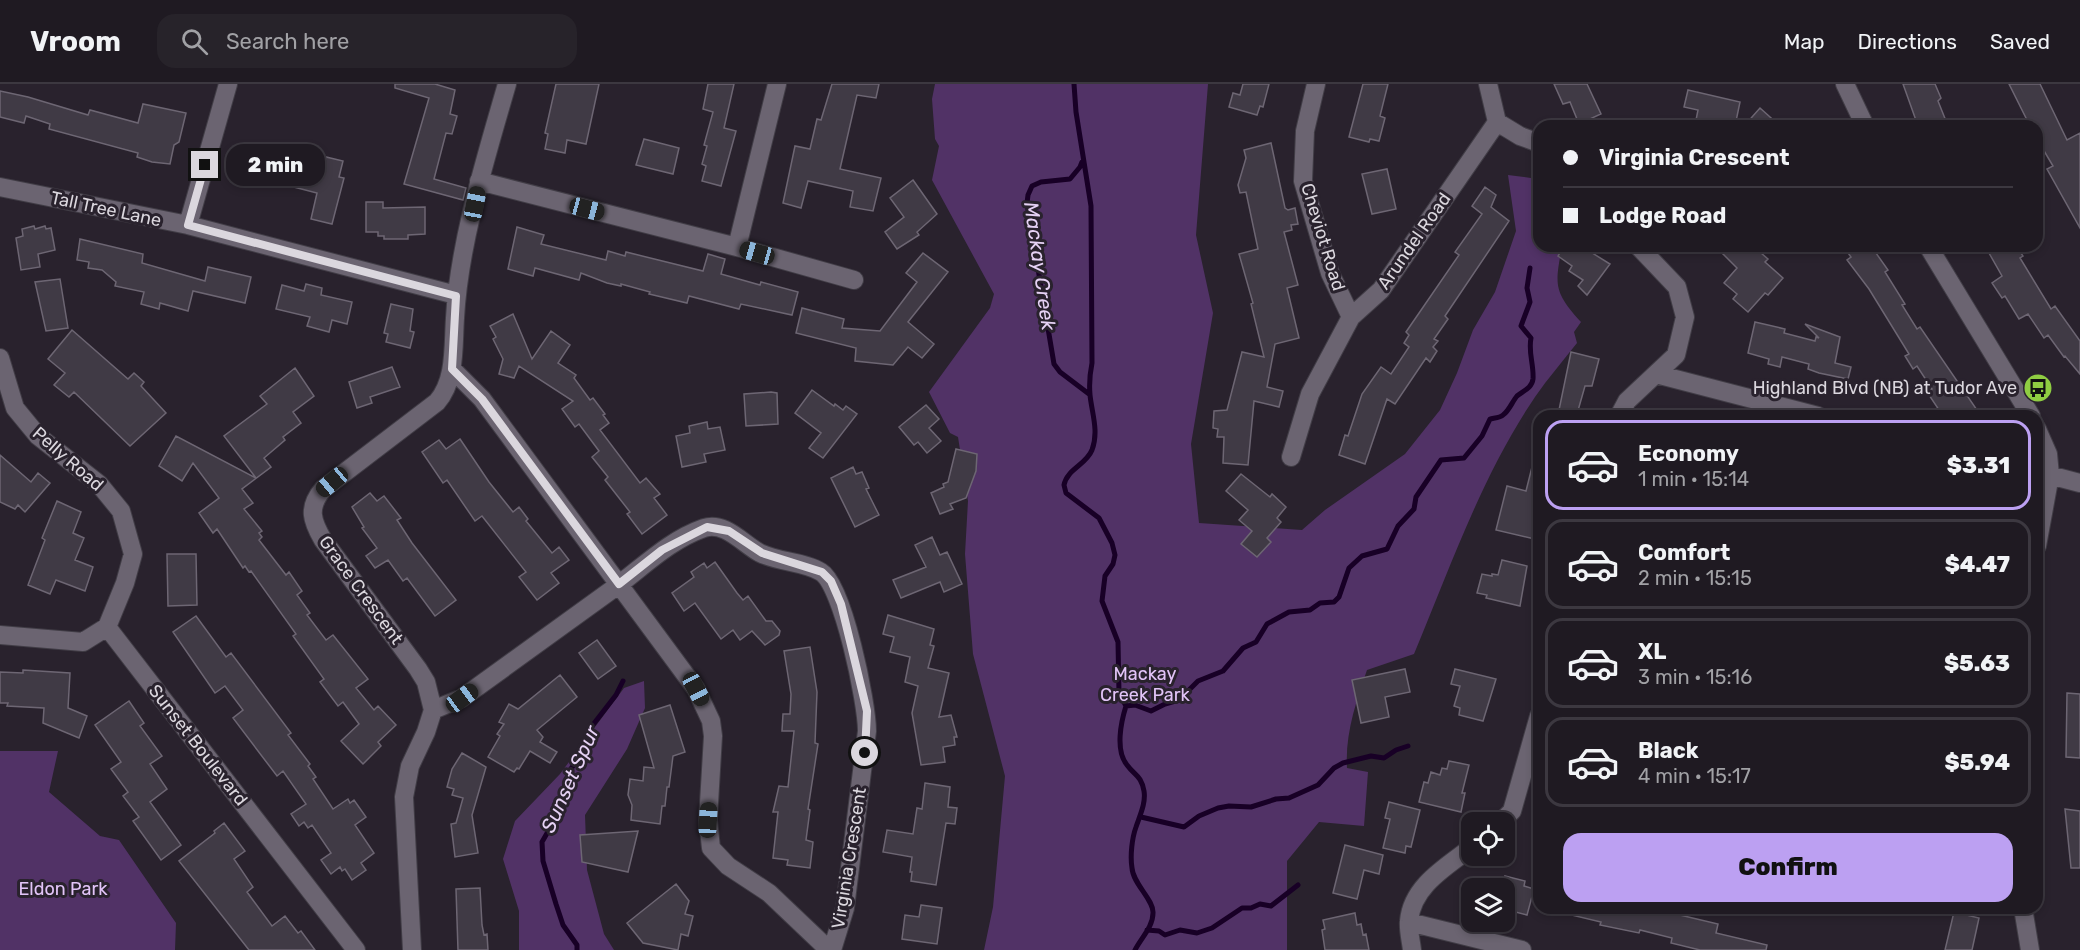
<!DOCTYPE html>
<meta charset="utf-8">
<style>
:root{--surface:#1f1a22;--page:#27232a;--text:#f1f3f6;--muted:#a1a1a5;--line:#3c3840;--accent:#bca0f2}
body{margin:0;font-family:Rubik,sans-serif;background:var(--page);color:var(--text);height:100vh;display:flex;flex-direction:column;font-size:22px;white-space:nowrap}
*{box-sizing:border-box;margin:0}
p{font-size:20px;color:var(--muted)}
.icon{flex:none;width:33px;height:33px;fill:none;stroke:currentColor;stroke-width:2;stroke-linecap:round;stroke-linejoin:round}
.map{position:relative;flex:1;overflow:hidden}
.sheet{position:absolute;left:1533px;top:326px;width:510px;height:504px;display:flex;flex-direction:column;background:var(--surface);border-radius:18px;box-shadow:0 3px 9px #0003,0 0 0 2px var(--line)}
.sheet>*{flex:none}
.hud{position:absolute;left:1533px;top:36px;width:510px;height:132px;border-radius:18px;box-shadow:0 3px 9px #0003,0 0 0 2px var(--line);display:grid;align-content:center;height:132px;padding:0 30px;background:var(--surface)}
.fabs{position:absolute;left:1461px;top:728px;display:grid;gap:12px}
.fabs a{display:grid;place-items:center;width:54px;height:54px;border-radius:12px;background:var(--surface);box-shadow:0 3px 9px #0003,0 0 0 2px var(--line);font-size:30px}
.end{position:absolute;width:27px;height:27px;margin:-14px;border:8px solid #dbd7de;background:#111;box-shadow:0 0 0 3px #111}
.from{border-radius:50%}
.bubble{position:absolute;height:42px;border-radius:18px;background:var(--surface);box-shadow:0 3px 9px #0003,0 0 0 2px var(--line);font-size:20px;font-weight:800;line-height:42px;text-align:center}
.car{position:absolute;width:18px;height:36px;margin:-18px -9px;border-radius:8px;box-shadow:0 0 4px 2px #0007;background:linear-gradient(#222 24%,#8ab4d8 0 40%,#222 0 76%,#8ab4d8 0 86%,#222 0)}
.hud b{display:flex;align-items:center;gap:21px;height:57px;font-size:22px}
.hud b+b{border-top:2px solid var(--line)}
.hud i{width:15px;height:15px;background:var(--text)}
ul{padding:10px 0 0;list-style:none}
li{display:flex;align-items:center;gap:18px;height:90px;margin:0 12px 9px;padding:0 18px;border:3px solid var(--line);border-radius:18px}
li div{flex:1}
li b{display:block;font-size:22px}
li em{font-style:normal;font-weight:800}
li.active{border-color:var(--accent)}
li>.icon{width:54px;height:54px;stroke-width:1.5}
.action{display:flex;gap:12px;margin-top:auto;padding:12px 30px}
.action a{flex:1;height:69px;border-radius:18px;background:var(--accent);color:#111;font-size:24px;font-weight:800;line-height:69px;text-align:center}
header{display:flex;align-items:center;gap:36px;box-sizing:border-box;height:84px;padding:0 30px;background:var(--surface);border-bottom:2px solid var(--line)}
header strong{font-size:28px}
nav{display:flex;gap:33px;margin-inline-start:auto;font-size:21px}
.search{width:420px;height:54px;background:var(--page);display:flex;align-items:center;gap:15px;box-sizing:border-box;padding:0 21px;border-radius:18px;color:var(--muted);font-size:22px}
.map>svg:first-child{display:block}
</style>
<header>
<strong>Vroom</strong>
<div class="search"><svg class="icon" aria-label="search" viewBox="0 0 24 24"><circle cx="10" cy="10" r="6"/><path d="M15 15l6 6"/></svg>Search here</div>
<nav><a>Map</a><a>Directions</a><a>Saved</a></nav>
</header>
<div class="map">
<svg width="2080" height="866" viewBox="0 0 2080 866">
<rect width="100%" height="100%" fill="#29222d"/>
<path fill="#513266" d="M935,0H1208L1196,151L1213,229L1191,360L1199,439L1302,446L1325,426L1405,370L1440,326L1457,289L1473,246L1495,208L1516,147L1508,91L1531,94L1539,107V162H1562C1555,201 1553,207 1581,238L1574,248L1577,259C1563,277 1548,294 1535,313C1482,391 1450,484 1414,570L1367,586C1356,618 1345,650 1347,684L1368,688L1364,742L1319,738L1287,777V866H984L993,823L1005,692L973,570L965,470L968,417L958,353L950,349L929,308L990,224L994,210L932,96L939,62L935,55L932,15Z
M644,597L645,624L627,665L585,731L587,786L604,850L614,866H519V827L503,775L515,737L560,690L624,604Z
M0,667H58L49,708L100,752L119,756L176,839L175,866H0Z"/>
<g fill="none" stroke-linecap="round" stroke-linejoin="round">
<path stroke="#180026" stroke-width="5" d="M1074,0L1076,28L1091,122L1092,279C1090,289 1089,300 1090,311C1092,330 1099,347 1092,366C1086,381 1067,385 1064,401L1066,409L1099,434L1112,459L1115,471L1113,480L1105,492L1102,517L1118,558L1119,609L1126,622C1121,638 1115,666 1127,681C1135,692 1141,691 1144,707C1146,719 1140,731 1136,743C1132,754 1130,772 1132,784C1133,800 1154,816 1153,829C1153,843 1141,854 1135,866
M1082,78L1080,83L1070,95L1041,98L1032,102L1028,111L1027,119L1054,280L1060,288L1089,310
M1126,622L1135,621L1151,627L1165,620L1179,616L1198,597L1223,587L1243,564L1256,558L1267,540L1289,528L1310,526L1320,519L1334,518L1339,513L1349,484L1362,472L1387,465L1398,442L1414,425L1416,413L1441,376L1464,374L1482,352L1490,335C1493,334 1500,334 1503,331C1509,327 1512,318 1517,312C1523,307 1532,304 1533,295C1534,281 1528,268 1531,254L1521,242L1530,218L1527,204L1530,184
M1141,733L1184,743L1199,732L1218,724L1229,722L1251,723L1276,715L1289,714L1318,701L1334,684L1343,679L1371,672L1384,674L1396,666L1408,662
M1147,846L1159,847L1165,851L1180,846L1197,849L1212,844L1242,824H1251L1260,820L1271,822L1298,801
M577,866V861L563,841L556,820L543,777L542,758L562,723L565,699L570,686L582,670L592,642L616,611L623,597"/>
</g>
<path fill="#403a45" stroke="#6d6673" stroke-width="1.5" d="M395,0H435L455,6L450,30L457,32L452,50L446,49L434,95L466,104L463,116L404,100L429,14L395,4Z
M556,0H599L586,60L567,56L565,69L545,65L548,50L545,49Z
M708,0H734L724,44L736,47L721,102L702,97L706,82L702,80L707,62L704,61L713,28L703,25Z
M832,0H879L876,14L857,11L840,85L881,94L873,127L850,123L853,107L808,97L801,124L783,119L795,62L810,65L817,35L821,36Z
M1243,0H1269L1263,23L1260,22L1257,31L1229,23L1233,9L1240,11Z
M1363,0H1388L1380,32L1385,34L1379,57L1370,55L1369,58L1349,53Z
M1554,0H1587L1601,30L1579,40L1570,18L1563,20Z
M1903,0H1935L1941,14L1938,17L1948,42H1918Z
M2009,0H2040L2067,56L2080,49V144L2047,85L2053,82L2037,55V42H2030Z
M1688,6L1740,18L1735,42H1715L1696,36L1698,26L1684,23Z
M0,7L28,13L88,31L90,26L138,39L143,20L186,29L179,58L174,61L170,80L152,78L137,73L138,69L49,45L50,40L26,32L24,39L0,33Z
M1760,24L1780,42H1744Z
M644,55L679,64L673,90L636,81Z
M1271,59L1285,124L1288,126L1295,124L1298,140L1291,141L1292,146L1284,148L1298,201L1287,204L1299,254L1275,260L1267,303L1283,307L1279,323L1254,317L1248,381L1223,379L1224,353H1217L1218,345L1213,344L1214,327L1227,326L1242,268L1264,273L1251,220L1253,219L1239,170L1258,165L1246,108L1240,109L1238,101L1246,74L1244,66Z
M249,62L289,72L287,78L323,87L326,73L343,77L339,93L344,94L332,140L311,135L317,109L282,100L281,103L269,100L268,103L242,99Z
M1387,85L1396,125L1372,130L1362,90Z
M913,96L937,130L917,148L919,151L897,165L885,148L904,133L890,114Z
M1485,103L1496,111L1491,123L1509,137L1445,232L1448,235L1434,255L1438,257L1433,263L1437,267L1430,278L1426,274L1395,320L1387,315L1365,380L1339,371L1345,351L1348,352L1362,310L1381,283L1391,290L1409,263L1404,259L1409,251L1406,248L1459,171L1455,168L1482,130L1472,122Z
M366,118H383V124L425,123V150L408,151V155H384V152H378V148H366Z
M34,142L35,145L45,142L46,145L51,144L55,166L38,170L40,183L21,186L16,154L23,152L22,145Z
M517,143L544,151L541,160L606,176L608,167L625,172L626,168L703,187L708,170L725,175L721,190L760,201L761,198L798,208L792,231L741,220L739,225L689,212L687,219L649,210L650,208L621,200V202L607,199L581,189L579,196L535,184L533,192L508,185Z
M80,155L143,170L142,179L205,197L208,183L251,193L245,219L193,207L188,227L160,219L159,225L141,220L144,208L115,202L116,198L102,186L88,184L89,178L77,176Z
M1564,162H1581L1610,180L1587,211L1578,202L1583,196L1569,187L1572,182L1558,172Z
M1715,162H1753L1768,175L1765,178L1783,194L1768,211L1765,209L1748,228L1733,215L1737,210L1724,199L1737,184Z
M1843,162H1871L1888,186L1885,188L1905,220L1902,221L1917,245L1920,243L1977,326L1969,332H1956L1952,326L1943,332L1927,308L1932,305L1917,282L1913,285L1905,272L1909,270L1869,205L1847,176L1851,173Z
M1985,162H2016L2023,172L2020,174L2051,225L2055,222L2080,257V290L2065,272L2064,273L2048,251L2044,254L2028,230L2019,235L2005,212L2002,214L1992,199L2002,192Z
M923,169L948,188L908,238L934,260L922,274L908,263L893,281L855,277L856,264L796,249L802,224L844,235L842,244L880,247L917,198L906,189Z
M60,195L68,244L46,247L35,198Z
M306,200L322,204L321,211L352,218L347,240L332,236L329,248L307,242L310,233L276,225L282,201L304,207Z
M391,220L413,225L410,247L414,248L410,264L386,258L388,250L384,249Z
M513,230L532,275L551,247L570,261L558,279L576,291L574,294L590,316L593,314L605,330L603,331L609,339L600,346L640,399L646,394L660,410L654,414L667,431L642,450L627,430L630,428L605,396L608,393L592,373L599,367L579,340L575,343L562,325L573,317L519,282L514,294L499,290L503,275L493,255L496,253L490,242Z
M1755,238L1785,245L1784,249L1815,257L1816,253L1819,254L1805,240L1840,253L1835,279L1851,283L1848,295L1819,289L1808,285L1809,280L1782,273L1780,283L1768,280L1769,275L1748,269Z
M72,246L128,295L134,289L144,298L141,302L166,329L130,362L74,308L69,313L54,301L65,289L48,275Z
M1571,268L1599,275L1592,302H1585L1577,330L1559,326Z
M392,283L400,303L370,313L372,319L357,324L349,298Z
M295,284L314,312L293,328L301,339L283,353L285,356L264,374L271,383L242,405L253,419L244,425L262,447L259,449L262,453L259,456L286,491L289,488L302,507L297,511L310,529L307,531L326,556L333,551L368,595L356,604L374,626L378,622L396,641L378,658L381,662L363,680L341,657L359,640L343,618L338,622L320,598L324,595L293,552L296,550L251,487L249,488L245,482L243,484L217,445L213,449L199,429L219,414L193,379L182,397L159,382L176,352L256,394L224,352L267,320L260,312Z
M812,306L834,322L835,320L843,326L846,322L857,330L823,374L809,364L821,349L795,329Z
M771,308L777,309L778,340L746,342L744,310Z
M926,321L939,335L929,344L941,357L927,369L918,358L914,361L899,343Z
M707,338L708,345L720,343L725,366L704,370L706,378L682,383L676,352L690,349L689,342Z
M460,355L489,398L513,428L519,423L528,435L526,437L552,469L559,463L569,476L551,489L559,499L537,516L519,493L526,488L482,432L475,437L447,396L443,399L422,368L439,356L446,365Z
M956,365L977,370L976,387L966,414L950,420L953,425L940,430L931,409L944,403L943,400L948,398Z
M0,371L31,398L38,389L50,399L25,428L18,421L15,425L0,418Z
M1534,375H1539V456L1496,446L1507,402L1526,407Z
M853,383L856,390L862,388L869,404L866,405L879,431L855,443L831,394Z
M1241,390L1270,413L1272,410L1286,423L1277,434L1281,438L1267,454L1271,458L1257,473L1241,460L1252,447L1239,436L1248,426L1226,407Z
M370,409L377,417L384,412L401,434L397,436L412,459L456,516L435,532L407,494L403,497L388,476L375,484L366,472L377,464L362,444L364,443L352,423Z
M57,417L81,428L73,449L84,454L75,476L93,483L85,507L56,496L50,510L28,501L45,456L42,454Z
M932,453L940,471L947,468L962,500L944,508L940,498L901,514L893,496L926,483L915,461Z
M167,470H196L197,521L168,522Z
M1502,476L1527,482L1520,522L1486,514L1487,511L1477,509L1482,490L1492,492V490L1498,491Z
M715,478L737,509L743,516L748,512L766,537H772L780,547L779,551L765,561L752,547L740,556L733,546L721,555L695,519L684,527L672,509L694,493L691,488L704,479L707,484Z
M888,531L934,545L930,561L934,562L928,584L949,589L939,633L951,631L957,653H954L955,661L943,663L945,678L921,681L912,629L918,602L905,598L910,573L890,568L894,553L883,550Z
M196,532L226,573L231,569L291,649L288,651L310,680L308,682L316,693L313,695L333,725L348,715L350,719L354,716L366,733L355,741L374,769L361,779L366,786L352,796L345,785L342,787L340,783L331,790L321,776L331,769L312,741L308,744L304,738L299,742L291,730L306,720L283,687L277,692L233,634L243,626L225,602L215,609L173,548Z
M597,556L616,582L598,595L579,569Z
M810,563L817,608L815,659L818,660L808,725L810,726L806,756L813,758L810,784L787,781L788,776L773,774L778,728H773L779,702L788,703L794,647H782L783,630H790L791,610L784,567Z
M1405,585L1410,608L1385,613L1389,633L1361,639L1352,596Z
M1455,585L1496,595L1483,637L1459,631L1460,624L1454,622L1460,602L1451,600Z
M23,586L70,589L68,624L87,632L79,654L43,639L44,624L7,622L8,619H0V588L23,589Z
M560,591L577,613L537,646L543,653L540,658L557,668L550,679L530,667L519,685L517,684L514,688L488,673L500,652L497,650L504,640L499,638L509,620L518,625Z
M2067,609L2080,610V674L2066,673Z
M129,617L144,639L140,642L162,672L150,680L167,705L150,718L181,761L161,776L133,737L139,733L123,712L128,708L111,685L121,678L95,641Z
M670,621L685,668L673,672L669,703H667L665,722H662L660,740L631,736L632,721L628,711L630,695L643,697L644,683L654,684L639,631Z
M462,669L486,683L472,731L478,769L455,773L451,740L456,739L463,714L452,711L454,705L447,703L452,685Z
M1449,677L1469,681L1462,709H1465L1461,728L1419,718L1424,698L1428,699L1431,688L1440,691L1442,684L1447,685Z
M925,699L950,703L948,723L957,724L955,740L946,739L936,801L911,797L912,788H910L912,773L883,768L887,746L913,750L917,724L922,725Z
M1389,718L1420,726L1411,763L1406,762L1405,769L1383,764L1390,735L1385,734Z
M2065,725L2080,727V784H2071Z
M224,739L245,767L234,775L253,803L247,808L272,842L285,832L298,849L301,847L315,866H249L179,777L215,749L214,747Z
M638,747L628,788L582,778L580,751Z
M1345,761L1383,771L1379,790L1364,786L1357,815L1333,809Z
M1505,792L1525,797L1524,802L1534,805L1527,831L1504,825Z
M676,800L689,817L685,830L693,832L688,852L681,850L678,866L643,859L627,839Z
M480,804L482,841L484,851L487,850L488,866H458L456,805Z
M921,821L942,824L937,860L902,855L905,831L919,833Z
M1563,824H1632L1662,830L1663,827L1718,840L1716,849L1767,861L1766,866H1700L1671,859L1672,854L1640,846L1639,849L1600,841L1601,838L1563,829Z
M1954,828L1979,834L1972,866H1945Z
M1355,829L1357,841L1361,840L1363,851L1366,850L1369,866H1325L1322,846L1325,845L1323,836Z"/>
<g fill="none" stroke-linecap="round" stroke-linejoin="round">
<g stroke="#413d46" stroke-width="20">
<path id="minor" d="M1316,0L1305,47L1303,97L1330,189L1351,233
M1488,0L1497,38L1520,52L1539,59
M1845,0L1865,42
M479,97L737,163L854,196
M0,103L188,141L456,211
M188,141L228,0
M1928,162L2031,332
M737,163L777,0
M0,274L15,324L38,352L99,400L121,427L133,470L125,499L107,543
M452,285L482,315L696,605L711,637L713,652L708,736L711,764L728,782L769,809L829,866
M1656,290L1818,332
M1619,332L1627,317L1676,271L1685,233L1677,203L1638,162
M2037,345L2048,370L2050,391L2037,462
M1291,373L1310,310L1351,233L1381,206L1497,38
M2038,388L2080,399
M107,543L356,866
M0,551L83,558L107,543
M433,626L462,614C513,577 565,540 617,502C645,481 670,456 704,444C725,437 743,460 760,469C778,478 806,478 821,488C843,501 867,619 867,647L845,824L832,866
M433,626L426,598L418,585L323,456C312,437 307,424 323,405L437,318C456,296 453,263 455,234C459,159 486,73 507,0
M1501,738L1512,727L1539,632
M2023,824L2030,866
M1409,838L1522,866
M412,866L404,713L410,682L426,648L433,626
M1412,866C1411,857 1408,846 1409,837C1412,802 1446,783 1472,763"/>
</g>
<use href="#minor" stroke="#6b6471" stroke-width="18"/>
</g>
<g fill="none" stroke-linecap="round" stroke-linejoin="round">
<path stroke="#dbd7de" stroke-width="8" d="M205,81L188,141L456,212L452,285L482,315L619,500L662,466L707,443L729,447L762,469L822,488L831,497L841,520L867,627L865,669"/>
</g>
<defs>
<g id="bus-disc" transform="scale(1.5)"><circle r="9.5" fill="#8fcd42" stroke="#29222d"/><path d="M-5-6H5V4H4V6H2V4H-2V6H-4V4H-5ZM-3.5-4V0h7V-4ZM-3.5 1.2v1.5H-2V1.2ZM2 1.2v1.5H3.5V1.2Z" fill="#111"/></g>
</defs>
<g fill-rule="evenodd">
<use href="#bus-disc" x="2038" y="304"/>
</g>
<g text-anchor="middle" stroke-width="6" stroke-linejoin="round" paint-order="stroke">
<g font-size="18" fill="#dbd7de" stroke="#29222d">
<text transform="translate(106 125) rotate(12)" y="6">Tall Tree Lane</text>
<text transform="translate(1323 153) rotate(73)" y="6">Cheviot Road</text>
<text transform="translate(1414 157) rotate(-55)" y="6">Arundel Road</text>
<text transform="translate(68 375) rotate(41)" y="6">Pelly Road</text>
<text transform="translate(361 506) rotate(54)" y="6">Grace Crescent</text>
<text transform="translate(198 661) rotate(52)" y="6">Sunset Boulevard</text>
<text transform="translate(849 774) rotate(-81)" y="6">Virginia Crescent</text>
</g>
<g font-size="18" fill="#dbd7de" stroke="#29222d" text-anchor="end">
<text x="2017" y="310">Highland Blvd (NB) at Tudor Ave</text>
</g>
<g font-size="18" fill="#e2c4f8" stroke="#29222d">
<text x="1145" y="596">Mackay<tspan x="1145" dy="21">Creek Park</tspan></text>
<text x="63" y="811">Eldon Park</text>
</g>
<g font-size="20" font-style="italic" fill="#e6d2f5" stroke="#29222d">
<text transform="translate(1040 182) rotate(82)" y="7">Mackay Creek</text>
<text transform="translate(570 695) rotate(-66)" y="7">Sunset Spur</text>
</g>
</g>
</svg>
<div class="fabs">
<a><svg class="icon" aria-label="locate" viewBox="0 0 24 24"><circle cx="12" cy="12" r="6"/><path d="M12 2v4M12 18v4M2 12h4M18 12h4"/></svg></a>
<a><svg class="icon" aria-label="layers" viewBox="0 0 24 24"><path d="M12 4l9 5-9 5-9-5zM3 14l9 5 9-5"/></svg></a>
</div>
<i class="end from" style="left:865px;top:669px"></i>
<i class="end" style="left:205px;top:81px"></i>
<div class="bubble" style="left:226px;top:60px;width:99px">2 min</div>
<i class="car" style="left:475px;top:120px;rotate:11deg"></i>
<i class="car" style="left:587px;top:125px;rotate:105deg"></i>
<i class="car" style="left:757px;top:169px;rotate:286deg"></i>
<i class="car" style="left:332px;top:398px;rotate:230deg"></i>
<i class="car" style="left:696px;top:605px;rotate:152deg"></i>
<i class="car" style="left:462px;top:614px;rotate:54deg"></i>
<i class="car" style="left:708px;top:736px;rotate:3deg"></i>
<div class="hud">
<b><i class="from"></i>Virginia Crescent</b>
<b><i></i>Lodge Road</b>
</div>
<section class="sheet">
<ul>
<li class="active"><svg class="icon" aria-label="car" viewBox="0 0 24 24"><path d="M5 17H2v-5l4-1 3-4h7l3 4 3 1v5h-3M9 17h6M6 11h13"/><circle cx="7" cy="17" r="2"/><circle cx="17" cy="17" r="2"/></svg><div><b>Economy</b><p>1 min · 15:14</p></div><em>$3.31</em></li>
<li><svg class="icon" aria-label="car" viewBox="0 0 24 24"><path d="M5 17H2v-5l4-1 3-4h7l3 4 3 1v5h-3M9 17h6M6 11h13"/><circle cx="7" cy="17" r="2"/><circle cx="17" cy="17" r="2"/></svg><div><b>Comfort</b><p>2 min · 15:15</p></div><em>$4.47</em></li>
<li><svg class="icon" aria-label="car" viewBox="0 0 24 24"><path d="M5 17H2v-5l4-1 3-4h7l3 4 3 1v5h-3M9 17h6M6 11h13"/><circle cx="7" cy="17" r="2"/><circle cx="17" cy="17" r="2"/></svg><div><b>XL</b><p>3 min · 15:16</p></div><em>$5.63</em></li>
<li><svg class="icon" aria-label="car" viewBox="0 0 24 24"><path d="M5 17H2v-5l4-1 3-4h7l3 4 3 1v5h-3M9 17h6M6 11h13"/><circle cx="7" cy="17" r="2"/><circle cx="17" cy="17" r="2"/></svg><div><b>Black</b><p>4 min · 15:17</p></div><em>$5.94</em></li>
</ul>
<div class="action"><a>Confirm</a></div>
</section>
</div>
